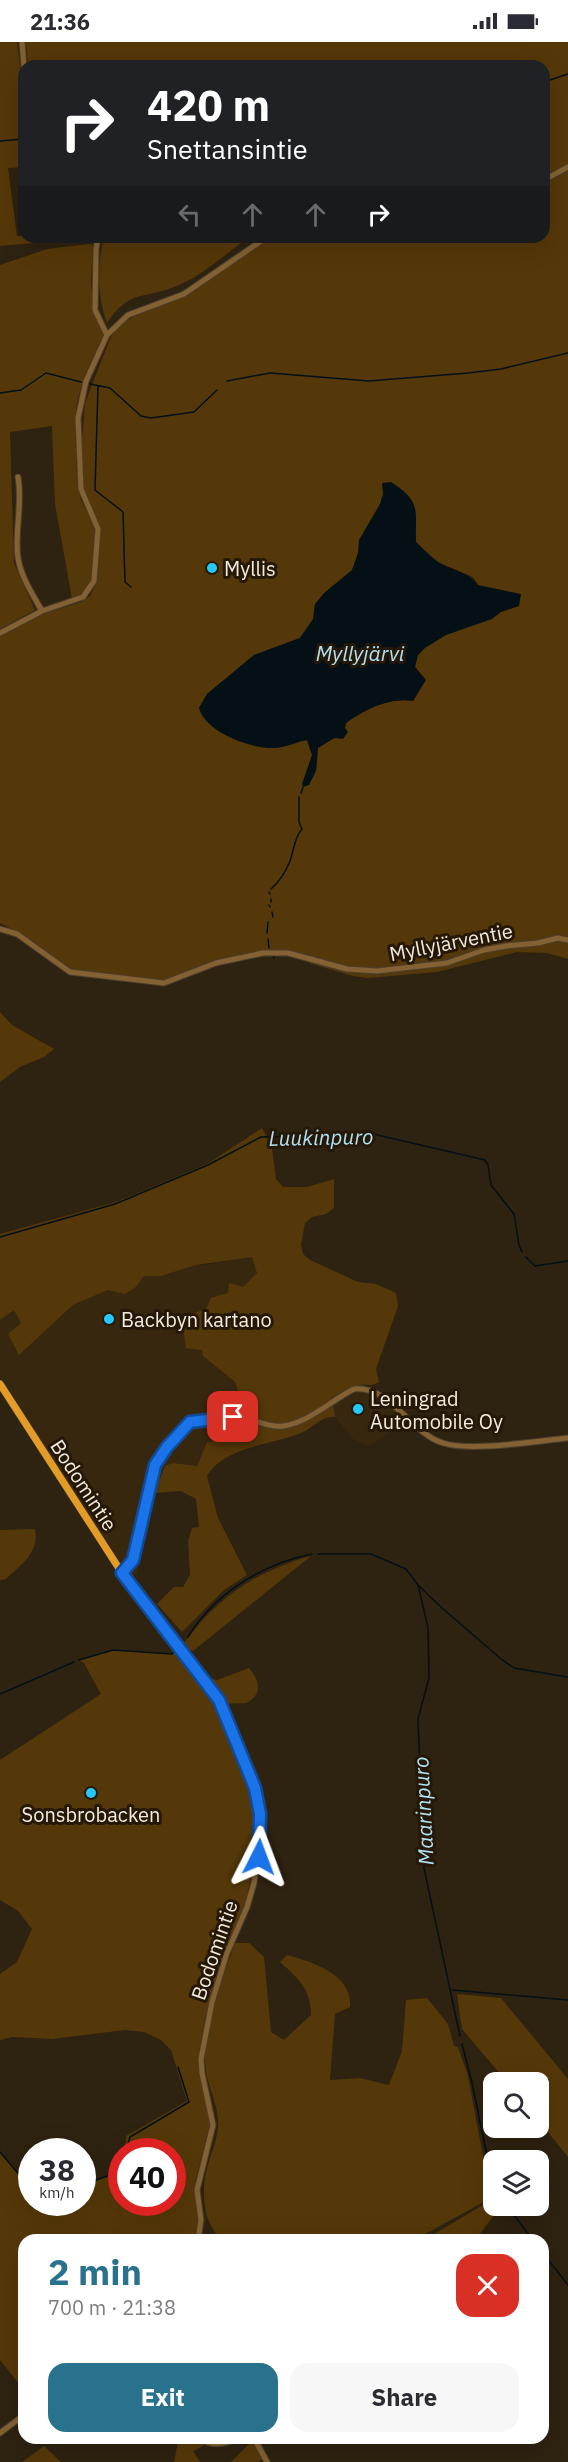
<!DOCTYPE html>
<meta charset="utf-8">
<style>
body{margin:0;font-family:"IBM Plex Sans",sans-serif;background:#f7f7f7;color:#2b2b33;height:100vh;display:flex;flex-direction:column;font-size:22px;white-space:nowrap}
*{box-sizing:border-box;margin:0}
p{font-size:20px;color:#7c7c81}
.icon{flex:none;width:33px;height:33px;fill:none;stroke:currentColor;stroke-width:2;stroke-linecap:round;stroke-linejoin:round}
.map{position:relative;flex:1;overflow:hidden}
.panel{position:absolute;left:18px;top:2192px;width:531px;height:210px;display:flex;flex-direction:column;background:#fff;border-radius:18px;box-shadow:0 6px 24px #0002}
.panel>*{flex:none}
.top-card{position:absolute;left:18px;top:18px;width:532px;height:183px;border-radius:18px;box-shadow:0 6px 24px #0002;background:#202124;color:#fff;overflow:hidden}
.controls{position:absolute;left:483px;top:2030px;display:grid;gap:12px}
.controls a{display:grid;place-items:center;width:66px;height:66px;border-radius:12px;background:#fff;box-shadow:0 6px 24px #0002;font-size:30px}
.speed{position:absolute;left:18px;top:2096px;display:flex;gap:12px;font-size:30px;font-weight:700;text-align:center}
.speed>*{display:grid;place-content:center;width:78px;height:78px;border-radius:50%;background:#fff;box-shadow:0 6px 24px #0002;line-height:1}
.speed small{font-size:15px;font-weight:400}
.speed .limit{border:9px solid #d22;background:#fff;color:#111}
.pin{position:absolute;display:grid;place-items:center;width:51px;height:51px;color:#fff;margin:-26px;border-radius:12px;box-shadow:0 3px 9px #0006}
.me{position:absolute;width:66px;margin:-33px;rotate:3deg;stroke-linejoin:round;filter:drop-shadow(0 0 4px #0008)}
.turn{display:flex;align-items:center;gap:21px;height:126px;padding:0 30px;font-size:27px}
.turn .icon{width:78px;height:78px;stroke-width:2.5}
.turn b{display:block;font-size:42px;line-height:51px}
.lanes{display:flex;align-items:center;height:57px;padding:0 30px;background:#0003;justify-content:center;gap:30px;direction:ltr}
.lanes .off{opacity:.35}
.round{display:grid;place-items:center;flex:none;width:63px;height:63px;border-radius:18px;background:#f7f7f7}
.overview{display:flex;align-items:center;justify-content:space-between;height:102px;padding:0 30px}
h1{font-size:36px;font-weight:700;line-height:45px;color:#28728e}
.primary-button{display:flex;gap:12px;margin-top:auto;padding:12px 30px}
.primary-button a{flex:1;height:69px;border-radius:18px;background:#28728e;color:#fff;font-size:24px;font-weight:700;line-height:69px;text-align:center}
.primary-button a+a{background:#f7f7f7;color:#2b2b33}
.status{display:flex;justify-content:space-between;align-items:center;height:42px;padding:0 30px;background:#fff;direction:ltr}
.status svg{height:16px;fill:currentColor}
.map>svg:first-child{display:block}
.built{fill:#38270f}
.green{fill:#553809;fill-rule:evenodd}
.water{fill:#041016}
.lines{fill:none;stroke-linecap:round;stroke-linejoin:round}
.stream{stroke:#041016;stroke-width:1.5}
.minor-casing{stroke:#4a3e2d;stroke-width:7}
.major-casing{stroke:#4a3e2d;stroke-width:8}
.minor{stroke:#836132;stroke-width:5}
.major{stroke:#e49c29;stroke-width:7}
.route-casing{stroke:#114b97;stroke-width:15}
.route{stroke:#1a73e8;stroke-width:10}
.poi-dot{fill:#25c9fe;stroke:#251807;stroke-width:2}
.labels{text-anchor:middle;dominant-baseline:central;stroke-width:6;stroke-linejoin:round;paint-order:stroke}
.poi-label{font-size:20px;fill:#f4ebe0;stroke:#251807;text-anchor:start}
.street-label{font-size:20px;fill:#f4ebe0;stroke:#251807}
.water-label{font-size:21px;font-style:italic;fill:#b1e1f6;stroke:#251807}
</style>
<div class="status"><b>21:36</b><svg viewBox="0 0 49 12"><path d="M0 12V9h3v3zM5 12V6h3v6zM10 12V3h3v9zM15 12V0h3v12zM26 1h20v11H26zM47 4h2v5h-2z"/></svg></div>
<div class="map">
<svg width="568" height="2420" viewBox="0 0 568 2420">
<rect width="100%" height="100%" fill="#2e2210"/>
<!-- built -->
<path class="built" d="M252,1214L257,1231L243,1245L228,1251L203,1308V1314L235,1340L240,1356L232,1371L226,1397L207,1400L197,1424L173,1421L161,1429L154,1451L137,1534L128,1533L0,1336V1278L14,1267L21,1281L19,1313L73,1263L108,1248L136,1245L144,1234H161L196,1223H206Z
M359,1348L372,1351L407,1379L369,1404L354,1398L335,1375L333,1363Z"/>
<!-- green -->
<path class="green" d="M0,0H17L24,54V125L8,126L17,194L90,196L0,204Z
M26,0H568V122L545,134L544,24H28Z
M568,128V917L547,911L517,910L437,930L368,936L353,934L309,921L312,917L295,911L243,914L165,941L73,928L25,894L0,881V594L43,572L81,560L90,554L97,540L101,487L84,446L82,401L85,361L112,292L120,283L142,269L185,254L272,195H544L545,141ZM416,500L439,521L473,535L478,543L418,612L415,625L425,638L413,659C388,655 365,666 346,681C344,696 328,698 318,706L316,729L309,723L312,713L307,698L302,699L199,666L207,652L254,613L300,596L313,577L315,562L352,528L359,511Z
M104,195H250C227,210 205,232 179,243C145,258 130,246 107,281C97,254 97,223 104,195Z
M89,202L93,203L91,240L93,260L104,291L83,337L77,361L75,375L77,441L81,458L93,481L95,495L91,538L84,550L72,557L55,462L52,384L10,390L14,521L35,568L0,587V223L47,207Z
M0,970L12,983L54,1007L44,1015L20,1025L0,1040Z
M262,1086L272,1106L276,1137L283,1145H307L334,1137V1166L326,1172L312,1175L305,1181L301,1203L303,1212L310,1218L358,1240L376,1242L396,1251L398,1264L376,1327L379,1340C371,1345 368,1342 360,1343C350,1344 340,1351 332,1356L335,1375C321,1374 313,1386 301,1391C272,1403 225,1404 207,1434L218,1476L247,1533L224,1548L182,1590L157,1562L174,1545H183L190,1533L188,1499L192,1486L199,1485L196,1457L181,1449L154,1451L165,1424L173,1421L197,1424L207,1400L226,1397L232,1371L240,1356L235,1340L203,1314L202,1308L186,1306L183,1285L194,1271L206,1267L211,1256L228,1251L229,1241L243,1245L257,1231L252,1215L196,1223L161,1234H144L136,1245L125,1252L108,1248L73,1263L19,1313L8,1292L21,1281L14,1268L0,1278V1192L116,1160L207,1122Z
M35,1487C40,1510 21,1523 6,1537L0,1538V1488Z
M311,1514L193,1609L190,1608L184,1601C219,1554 255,1530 311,1514Z
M177,1607L210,1652L249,1736L257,1774L256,1805L245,1865L228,1901L217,1936L205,1976L199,2010L210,2081L195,2140L198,2181L194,2197L24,2198V2348L0,2318V2110L31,2148L32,2160H82L83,2143L121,2129L122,2160H172V2109H125L126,2094L187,2059L171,2008L161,1998L144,1990L125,1988L52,1997L12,1995L0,1998V1932L17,1920L32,1887L18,1869L0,1858V1718L101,1652L84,1621L79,1618L113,1608L172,1612Z
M249,1626C258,1636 264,1651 248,1660C242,1663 235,1660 228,1662L212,1637L217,1638Z
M235,1901H249L264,1915L271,1990L284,1998L311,1973C311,1947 298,1936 280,1920L287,1913C313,1920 353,1933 350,1965L335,1972L330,2038L360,2036L389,2043L402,2009L406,1958L427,1956L448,1982L454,2004L458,2005L468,2034L491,2156L416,2197H216C217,2190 210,2184 208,2177C205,2169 204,2158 204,2150C203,2128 215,2108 218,2087C220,2066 209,2049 206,2029C200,1992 223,1936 235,1901Z
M457,1952L501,1956L568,2037V2115L539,2079L538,2040H507L462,1987Z
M493,2157L494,2163L501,2164L476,2197H426Z
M179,2396H194L205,2403L193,2409L200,2420H174Z
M248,2396H252L262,2418L257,2420H231L250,2401Z
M44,2404L61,2420H22Z"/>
<!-- water -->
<path class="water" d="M391,440C422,460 415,467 416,500C424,508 432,517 442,522C455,529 470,531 478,543L521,552L519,564L501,570L492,577L446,593L425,606L418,613L415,625L426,638L413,659C390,655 364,668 346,681L345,686L348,690L343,697L334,696L318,706L316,729L309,743L303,745L302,742L312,713L307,698C296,700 285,706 274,706C251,707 205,690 199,666L207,652L254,613L300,596L313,577L315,562L324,551L352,528L358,511L359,498L380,462L383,452L382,441Z"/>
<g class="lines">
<!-- stream -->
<path class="stream" d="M544,40L568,32
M0,99L24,97
M227,339L270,331L369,339L468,331L501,327L568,311
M90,342L110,346L141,374L151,376L194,370L217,348
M98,344L95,448L123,470L125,540L131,545
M0,351L21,348L46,331L81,340
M301,751L303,745
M271,847C279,840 286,829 290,819C294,808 294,796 302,787L299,780V755
M269,850L270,852
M271,857V860
M269,863L270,865
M272,870L273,875
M267,891L268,880
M268,897L269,906
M273,914L274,916
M0,1195L115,1162L208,1123L261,1095L322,1094L369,1091L485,1118L488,1123L491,1143L514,1172L519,1203L522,1210
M526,1215L535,1224L568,1219
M318,1512H371L406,1527L418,1543L442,1566L501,1617L514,1626L567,1635
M418,1543L428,1586L429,1636L418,1677L424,1826L460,1994
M188,1595C214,1552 262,1522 312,1512
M79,1618L113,1608L172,1612L177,1607
M0,1652L74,1620
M452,1948L568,1958
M462,2002L472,2041L494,2147
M126,2109L130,2095L189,2060L178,2025
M0,2110L32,2148
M82,2143L122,2129
M506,2163L533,2198
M543,2211L568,2243"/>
<defs>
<path id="minor" d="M22,0L24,24
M544,138L568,125
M98,195L96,207L95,268L107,293
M18,435C23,463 14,492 18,516C21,535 33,553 42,569
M0,591L42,569L83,555L94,539L98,487L81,447L78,376L86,339L107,293L128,273L184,252L267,195
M0,887L17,892L70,930L164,941L216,921L263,911H288L347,927L377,929L447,921L484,908L506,904L538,901L558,896L568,898
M198,2198L201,2178L197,2148L213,2083L202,2031L201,2017L212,1960L227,1911L247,1865L254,1841L261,1794L260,1772L255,1746L214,1649L122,1531L133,1518L155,1423L167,1405L190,1380C208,1375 229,1374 247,1377C259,1379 270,1386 283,1384C310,1380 330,1359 354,1347C390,1343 410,1391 443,1401C470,1410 537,1399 568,1396
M0,2391L24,2373
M199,2396C212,2405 225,2402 239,2396
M254,2396L267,2420"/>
<path id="major" d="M0,1342L122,1531"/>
</defs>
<!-- minor casing -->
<use href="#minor" class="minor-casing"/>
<!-- major casing -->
<use href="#major" class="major-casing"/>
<!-- minor -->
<use href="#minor" class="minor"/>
<!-- major -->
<use href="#major" class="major"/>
</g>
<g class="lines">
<defs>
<path id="route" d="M233,1375L190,1380L167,1405L155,1423L133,1518L122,1531L219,1658L255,1746L260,1772L259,1815"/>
</defs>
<!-- route casing -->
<use href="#route" class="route-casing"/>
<!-- route -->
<use href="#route" class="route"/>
</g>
<!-- markers -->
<g class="poi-dot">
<circle cx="212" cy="526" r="6"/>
<circle cx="109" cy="1277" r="6"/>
<circle cx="358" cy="1367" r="6"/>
<circle cx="91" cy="1751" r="6"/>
</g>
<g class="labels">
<!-- poi labels -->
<g class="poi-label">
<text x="224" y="526">Myllis</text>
<text x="121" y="1277">Backbyn kartano</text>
<text x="370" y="1356">Leningrad<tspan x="370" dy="23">Automobile Oy</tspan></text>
<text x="91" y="1772" text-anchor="middle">Sonsbrobacken</text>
</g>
<!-- street labels -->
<g class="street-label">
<text transform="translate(451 900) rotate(-11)">Myllyjärventie</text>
<text transform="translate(84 1443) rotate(57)">Bodomintie</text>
<text transform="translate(214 1908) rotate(-71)">Bodomintie</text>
</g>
<!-- water labels -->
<g class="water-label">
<text x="360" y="611">Myllyjärvi</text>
<text transform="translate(321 1095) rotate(-1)">Luukinpuro</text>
<text transform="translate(423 1769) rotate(-93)">Maarinpuro</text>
</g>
</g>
</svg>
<div class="controls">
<a><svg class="icon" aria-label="search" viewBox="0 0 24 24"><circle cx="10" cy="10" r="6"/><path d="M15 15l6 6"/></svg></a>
<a><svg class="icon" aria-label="layers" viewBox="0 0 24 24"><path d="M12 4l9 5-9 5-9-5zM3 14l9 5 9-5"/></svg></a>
</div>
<div class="speed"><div>38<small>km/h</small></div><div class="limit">40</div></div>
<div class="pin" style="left:233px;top:1375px;background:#d93025"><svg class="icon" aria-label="arrive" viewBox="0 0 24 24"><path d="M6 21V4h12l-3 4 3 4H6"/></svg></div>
<svg class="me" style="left:259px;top:1815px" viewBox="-20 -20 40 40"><path d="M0-17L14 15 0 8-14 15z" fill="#1a73e8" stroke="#fff" stroke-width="4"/></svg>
<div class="top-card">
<div class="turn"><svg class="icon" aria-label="right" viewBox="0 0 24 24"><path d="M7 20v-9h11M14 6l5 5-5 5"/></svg><div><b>420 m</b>Snettansintie</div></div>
<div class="lanes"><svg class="icon off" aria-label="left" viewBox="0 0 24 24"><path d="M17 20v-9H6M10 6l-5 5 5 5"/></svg><svg class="icon off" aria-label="ahead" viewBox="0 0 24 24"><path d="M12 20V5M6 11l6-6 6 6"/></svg><svg class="icon off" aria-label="ahead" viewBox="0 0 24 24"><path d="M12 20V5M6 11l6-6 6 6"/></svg><svg class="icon" aria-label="right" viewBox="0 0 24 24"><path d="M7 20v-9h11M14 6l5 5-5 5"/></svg></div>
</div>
<section class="panel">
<div class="overview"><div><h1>2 min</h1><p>700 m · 21:38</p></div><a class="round" style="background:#d93025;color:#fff"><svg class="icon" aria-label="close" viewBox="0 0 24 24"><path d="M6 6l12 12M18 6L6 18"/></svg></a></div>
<div class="primary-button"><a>Exit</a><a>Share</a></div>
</section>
</div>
